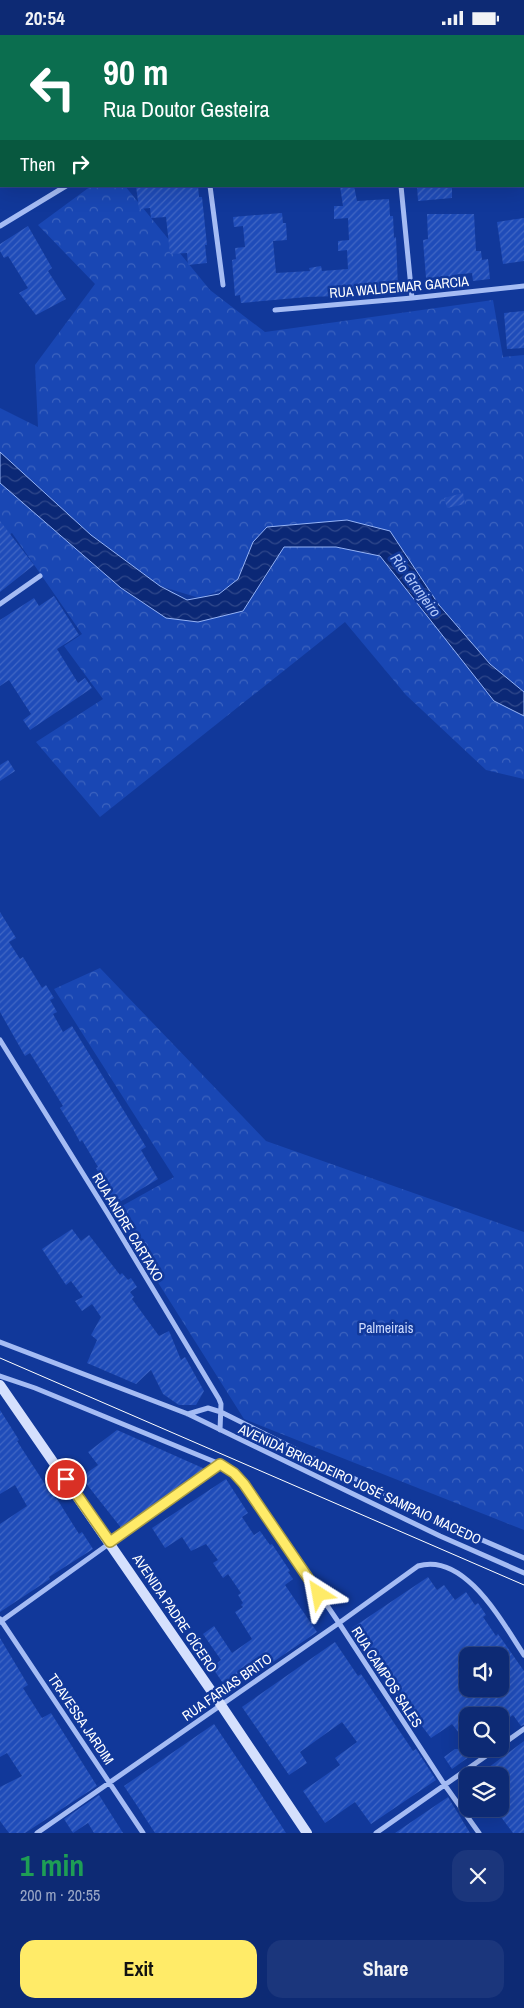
<!DOCTYPE html>
<meta charset="utf-8">
<style>
body{margin:0;font-family:"Archivo Narrow",sans-serif;background:#1b367c;color:#f1f3f6;height:100vh;display:flex;flex-direction:column;font-size:19px;white-space:nowrap}
*{box-sizing:border-box;margin:0}
p{font-size:16px;color:#9aa7c5}
.icon{flex:none;width:28px;height:28px;fill:none;stroke:currentColor;stroke-width:2;stroke-linecap:round;stroke-linejoin:round}
.map{position:relative;height:1798px;overflow:hidden}
.drawer{display:flex;flex-direction:column;background:#0d2a74;flex:1}
.drawer>*{flex:none}
.guide{position:absolute;left:0px;top:0px;width:525px;height:152px;box-shadow:0 5px 20px #0002,0 0 0 1px #2d4686;background:#0b6e4f;color:#fff;overflow:hidden}
.controls{position:absolute;left:459px;top:1612px;display:grid;gap:10px}
.controls a{display:grid;place-items:center;width:50px;height:50px;border-radius:10px;background:#0d2a74;box-shadow:0 5px 20px #0002,0 0 0 1px #2d4686;font-size:25px}
.pin{position:absolute;display:grid;place-items:center;width:42px;height:42px;color:#fff;margin:-21px;border:2px solid #fff;border-radius:50%;box-shadow:0 1px 5px #0007}
.me{position:absolute;width:55px;margin:-28px;rotate:326deg;stroke-linejoin:round;filter:drop-shadow(0 0 4px #0008)}
.turn{display:flex;align-items:center;gap:18px;height:105px;padding:0 20px;font-size:22px}
.turn .icon{width:65px;height:65px;stroke-width:2.5}
.turn b{display:block;font-size:35px;line-height:42px}
.then{display:flex;align-items:center;height:48px;padding:0 20px;background:#0003;gap:10px;font-size:19px}
.round{display:grid;place-items:center;flex:none;width:52px;height:52px;border-radius:15px;background:#1b367c}
.headline{display:flex;align-items:center;justify-content:space-between;height:85px;padding:0 20px}
h1{font-size:30px;font-weight:700;line-height:38px;color:#1e9e55}
.action{display:flex;gap:10px;margin-top:auto;padding:10px 20px}
.action a{flex:1;height:58px;border-radius:15px;background:#ffeb68;color:#111;font-size:20px;font-weight:700;line-height:58px;text-align:center}
.action a+a{background:#1b367c;color:#f1f3f6}
.status{display:flex;justify-content:space-between;align-items:center;height:35px;padding:0 25px;background:#0d2a74;direction:ltr}
.status svg{height:14px;fill:currentColor}
.map>svg:first-child{display:block}
.forest{fill:url(#forest-crowns)}
.water{fill:url(#water-waves);stroke:#96b4f7}
.building{fill:url(#building-hatch);fill-rule:evenodd}
.lines{fill:none;stroke-linecap:round;stroke-linejoin:round}
.street{stroke:#a5bcf4;stroke-width:5}
.secondary{stroke:#d5e0fd;stroke-width:10}
.tram{stroke:#fff;stroke-width:1}
.route-casing{stroke:#a69944;stroke-width:12}
.route{stroke:#ffeb68;stroke-width:9}
.labels{text-anchor:middle;dominant-baseline:central;stroke-width:5;stroke-linejoin:round;paint-order:stroke}
.street-label{font-size:14px;fill:#fff;stroke:#11389a}
.park-label{font-size:14px;fill:#cddbfe;stroke:#11389a}
.water-label{font-size:15px;font-style:italic;fill:#b1c7fa;stroke:#11389a}
</style>
<div class="status"><b>20:54</b><svg viewBox="0 0 49 12"><path d="M0 12V9h3v3zM5 12V6h3v6zM10 12V3h3v9zM15 12V0h3v12zM26 1h20v11H26zM47 4h2v5h-2z"/></svg></div>
<div class="map">
<svg width="524" height="1798" viewBox="0 0 524 1798">
<defs>
<pattern id="forest-crowns" width="20" height="18" patternUnits="userSpaceOnUse" patternTransform="scale(1.25)"><rect width="20" height="18" fill="#1947b4"/><path d="M2 6a3 3 0 1 1 6 0M12 15a3 3 0 1 1 6 0" fill="none" stroke="#3c63bf"/></pattern>
<pattern id="water-waves" width="16" height="10" patternUnits="userSpaceOnUse" patternTransform="scale(1.25)"><rect width="16" height="10" fill="#0b2876"/><path d="M0 5q4-4 8 0t8 0" fill="none" stroke="#30488b"/></pattern>
<pattern id="building-hatch" width="6" height="6" patternUnits="userSpaceOnUse" patternTransform="scale(1.25)"><rect width="6" height="6" fill="#1f4cb9"/><path d="M-1 1l2-2M0 6l6-6M5 7l2-2" fill="none" stroke="#4167c4"/></pattern>
</defs>
<rect width="100%" height="100%" fill="#11389a"/>
<!-- forest -->
<path class="forest" d="M91,151H125L210,255L265,297L493,265L503,322L524,320V657L490,629L439,570L390,496L253,507L238,544L225,554L199,563L160,551L91,500L0,419V373L38,392L35,330L95,249L38,190Z
M0,448L121,553L166,583L261,550L284,512H336L380,521L494,666L524,681V744L486,735L406,660L345,587L100,782L36,707L103,664L64,611L82,599L12,498L0,506Z
M100,933L266,1106L524,1197V1495L244,1384L113,1176L174,1142L54,954Z"/>
<!-- water -->
<path class="water" d="M0,417L91,500L160,551L187,565L219,559L238,544L253,507L267,492L347,485L390,496L439,570L490,629L524,657V681L494,666L380,521L336,512H284L243,576L198,587L166,583L121,553L0,448Z"/>
<!-- building -->
<path class="building" d="M136,151H198L199,162H202L207,210H205L207,228L188,230L187,218L170,219L166,182L151,183L150,173L139,174Z
M340,151H354L357,166L389,164L390,181H393L394,203L396,202L398,253L353,255V260L339,261L307,262L241,268L240,260L235,261L232,225L236,224L235,213L245,212L243,191L234,192L233,182L282,178L283,188H286L287,205L273,206L276,238L310,236L309,233L321,231L322,236L348,234L347,215L338,216V206L349,205L348,183L334,184V171H343Z
M417,151H452V163L418,166Z
M427,179H474L476,216H481L482,225L488,224L490,244L473,246L472,238L452,240V248H442V242L426,243L423,205L428,204Z
M524,183V226L503,229L497,187Z
M28,191L52,233L48,236L66,264L36,280L19,258L28,253L8,221L4,223L0,216V209Z
M524,276V313L507,314L504,278Z
M463,458L465,469L447,473L444,463Z
M0,486L34,530L0,557Z
M54,561L79,600L57,614L78,648L85,643L92,653L30,695L23,685L31,679L9,645L0,651V585L34,563L39,571Z
M8,725L15,736L0,746V730Z
M0,877L16,903L9,907L20,924L23,922L42,953L46,950L54,963L50,965L57,977L53,979L63,997L72,991L146,1112L141,1115L158,1144L113,1171L101,1151L105,1149L96,1133L98,1132L82,1105L80,1107L73,1094L60,1073L63,1071L30,1018L25,1021L0,977Z
M72,1194L81,1206L89,1200L120,1240L122,1238L128,1245L131,1243L137,1252L130,1257L134,1262L132,1264L159,1301L169,1296L181,1325L185,1322L204,1356L196,1370H179L163,1359L151,1335L136,1349L87,1328L97,1305L91,1300L101,1282L92,1269L82,1276L75,1266L83,1262L71,1246L66,1250L42,1214Z
M0,1375L19,1405L17,1406L50,1457L57,1464L79,1499L82,1497L93,1514L49,1542L50,1544L0,1577V1489L27,1471L15,1450L0,1459Z
M117,1395L205,1434L122,1494L81,1442L98,1430L88,1417Z
M226,1444L248,1478L242,1482L254,1500L260,1496L270,1510L272,1509L290,1536L288,1537L293,1544L285,1550L317,1597L229,1657L212,1632L221,1625L203,1599L214,1591L232,1618L252,1604L235,1577L243,1572L241,1570L243,1568L238,1560L241,1558L228,1539L223,1543L213,1528L218,1525L206,1509L191,1516L182,1502L165,1513L152,1493Z
M428,1542L437,1555L444,1550L455,1565L466,1557L475,1570L478,1568L486,1580L483,1582L496,1601L498,1599L524,1636V1690L521,1691L513,1680L500,1689V1681H468V1710L452,1689L431,1703L399,1661L364,1606L362,1607L352,1593ZM468,1621H500V1654H468Z
M0,1603L28,1650L23,1653L42,1683L51,1678L97,1751L25,1798H9L0,1786V1752L22,1741L7,1718L0,1722Z
M335,1607L358,1641L361,1639L413,1716L416,1714L436,1745L371,1789L355,1767L325,1788L303,1756L340,1730L335,1723L357,1707L342,1687L300,1717L307,1728L289,1740L242,1672Z
M214,1689L255,1750L286,1798H155L140,1775L124,1751Z
M524,1706V1798H513L495,1774H500V1741H477Z
M455,1714H480L452,1734L444,1722Z
M99,1760L123,1798H94L88,1788L73,1798L64,1784Z
M448,1762L470,1798H395L423,1779Z"/>
<g class="lines">
<!-- street -->
<path class="street" d="M58,0L59,1
M192,0L193,1
M387,0V1
M318,1L376,0
M210,151L223,250
M401,151L412,263
M0,191L66,151
M275,275L412,263L524,251
M0,569L40,541
M0,1005L108,1179L219,1364L221,1369L220,1395
M0,1307L188,1379L440,1501L524,1538
M0,1341L35,1353L220,1429L234,1438L249,1456L339,1588L444,1749L479,1798
M188,1379L208,1373L221,1377L445,1489L524,1523
M0,1584L143,1798
M0,1587L220,1429
M500,1711L524,1694
M37,1798L339,1588L418,1531C465,1517 502,1587 524,1620
M376,1798L496,1714"/>
<!-- secondary -->
<path class="secondary" d="M0,1350L221,1670L307,1798"/>
<!-- tram -->
<path class="tram" d="M0,1323L524,1550"/>
</g>
<g class="lines">
<defs>
<path id="route" d="M66,1444L110,1507L220,1429L234,1438L244,1449L319,1559"/>
</defs>
<!-- route casing -->
<use href="#route" class="route-casing"/>
<!-- route -->
<use href="#route" class="route"/>
</g>
<g class="labels">
<!-- street labels -->
<g class="street-label">
<text transform="translate(399 252) rotate(-5)">RUA WALDEMAR GARCIA</text>
<text transform="translate(128 1192) rotate(59)">RUA ANDRE CARTAXO</text>
<text transform="translate(360 1449) rotate(25)">AVENIDA BRIGADEIRO JOSÉ SAMPAIO MACEDO</text>
<text transform="translate(175 1578) rotate(56)">AVENIDA PADRE CÍCERO</text>
<text transform="translate(387 1642) rotate(57)">RUA CAMPOS SALES</text>
<text transform="translate(227 1652) rotate(-35)">RUA FARIAS BRITO</text>
<text transform="translate(81 1684) rotate(56)">TRAVESSA JARDIM</text>
</g>
<!-- park labels -->
<g class="park-label">
<text x="386" y="1293">Palmeirais</text>
</g>
<!-- water labels -->
<g class="water-label">
<text transform="translate(416 550) rotate(54)">Rio Granjeiro</text>
</g>
</g>
</svg>
<div class="controls">
<a><svg class="icon" aria-label="sound" viewBox="0 0 24 24"><path d="M4 9h4l5-4v14l-5-4H4zM17 9q2 3 0 6"/></svg></a>
<a><svg class="icon" aria-label="search" viewBox="0 0 24 24"><circle cx="10" cy="10" r="6"/><path d="M15 15l6 6"/></svg></a>
<a><svg class="icon" aria-label="layers" viewBox="0 0 24 24"><path d="M12 4l9 5-9 5-9-5zM3 14l9 5 9-5"/></svg></a>
</div>
<div class="pin" style="left:66px;top:1444px;background:#d93025"><svg class="icon" aria-label="arrive" viewBox="0 0 24 24"><path d="M6 21V4h12l-3 4 3 4H6"/></svg></div>
<svg class="me" style="left:319px;top:1559px" viewBox="-20 -20 40 40"><path d="M0-17L14 15 0 8-14 15z" fill="#ffeb68" stroke="#fff" stroke-width="4"/></svg>
<div class="guide">
<div class="turn"><svg class="icon" aria-label="left" viewBox="0 0 24 24"><path d="M17 20v-9H6M10 6l-5 5 5 5"/></svg><div><b>90 m</b>Rua Doutor Gesteira</div></div>
<div class="then">Then<svg class="icon" aria-label="right" viewBox="0 0 24 24"><path d="M7 20v-9h11M14 6l5 5-5 5"/></svg></div>
</div>
</div>
<section class="drawer">
<div class="headline"><div><h1>1 min</h1><p>200 m · 20:55</p></div><a class="round"><svg class="icon" aria-label="close" viewBox="0 0 24 24"><path d="M6 6l12 12M18 6L6 18"/></svg></a></div>
<div class="action"><a>Exit</a><a>Share</a></div>
</section>
